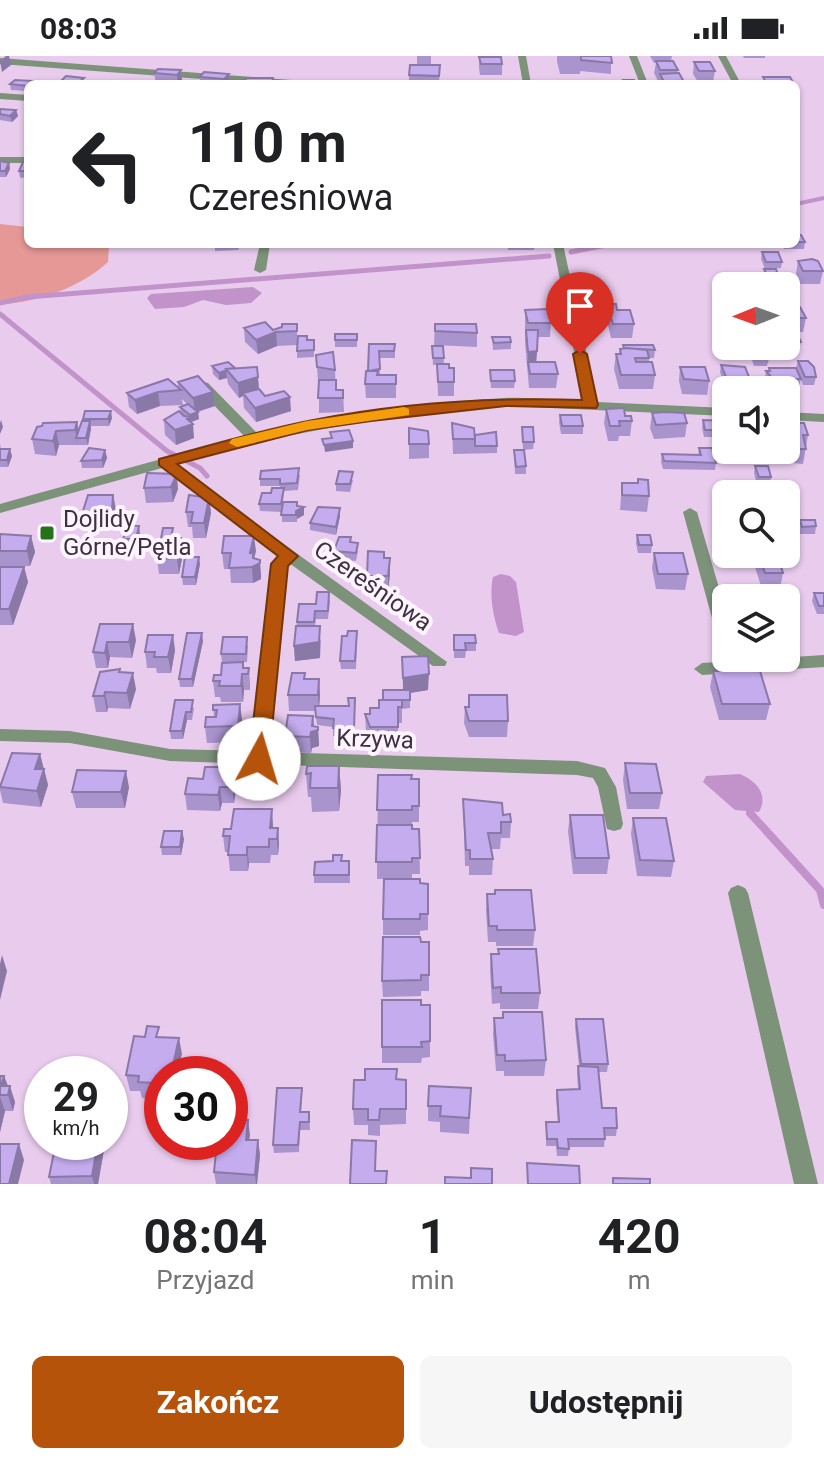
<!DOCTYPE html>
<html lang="pl">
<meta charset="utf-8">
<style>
body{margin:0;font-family:Roboto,sans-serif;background:#f6f6f6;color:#202124;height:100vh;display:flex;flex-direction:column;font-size:30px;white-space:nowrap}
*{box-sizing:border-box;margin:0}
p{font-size:26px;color:#757577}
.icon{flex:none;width:44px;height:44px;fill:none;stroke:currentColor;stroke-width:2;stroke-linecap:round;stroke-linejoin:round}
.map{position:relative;height:1128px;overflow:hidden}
.sheet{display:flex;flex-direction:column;background:#fff;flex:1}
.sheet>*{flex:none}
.hud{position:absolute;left:24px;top:24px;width:776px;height:168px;border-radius:12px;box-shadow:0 2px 6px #0004;background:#fff;color:#202124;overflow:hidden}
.needle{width:52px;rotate:269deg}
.controls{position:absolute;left:712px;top:216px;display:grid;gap:16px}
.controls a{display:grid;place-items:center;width:88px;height:88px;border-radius:12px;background:#fff;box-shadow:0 2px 6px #0004;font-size:40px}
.speed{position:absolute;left:24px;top:1000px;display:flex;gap:16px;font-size:40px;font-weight:700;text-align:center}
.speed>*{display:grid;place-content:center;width:104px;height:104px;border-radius:50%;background:#fff;box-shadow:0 2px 6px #0004;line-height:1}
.speed small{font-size:20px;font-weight:400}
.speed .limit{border:12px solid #d22;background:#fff;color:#111}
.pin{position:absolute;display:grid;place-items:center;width:68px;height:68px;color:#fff;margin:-82px -34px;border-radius:50% 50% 50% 0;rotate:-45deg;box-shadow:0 0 8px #0007}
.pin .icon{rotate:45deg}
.me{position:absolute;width:88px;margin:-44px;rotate:6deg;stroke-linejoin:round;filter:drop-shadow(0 0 6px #0008)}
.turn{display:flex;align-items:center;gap:28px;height:168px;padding:0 32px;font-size:36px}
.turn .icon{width:104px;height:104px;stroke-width:2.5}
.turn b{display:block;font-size:56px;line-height:68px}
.eta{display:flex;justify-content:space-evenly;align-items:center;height:136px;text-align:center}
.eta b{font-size:48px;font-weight:700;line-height:56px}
.button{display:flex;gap:16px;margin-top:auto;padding:16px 32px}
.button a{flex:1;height:92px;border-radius:12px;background:#b45309;color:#fff;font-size:32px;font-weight:700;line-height:92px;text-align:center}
.button a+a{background:#f6f6f6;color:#202124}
.status{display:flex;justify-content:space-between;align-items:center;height:56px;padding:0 40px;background:#fff;direction:ltr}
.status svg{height:22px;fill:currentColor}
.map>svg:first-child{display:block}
.green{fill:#e59895}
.water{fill:#c292cb}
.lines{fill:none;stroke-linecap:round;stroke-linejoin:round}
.stream-far2{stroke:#c292cb;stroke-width:4}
.stream-far1{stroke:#c292cb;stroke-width:5}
.stream{stroke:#c292cb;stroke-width:8}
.minor{fill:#7c9279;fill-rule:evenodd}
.tertiary{fill:#7c9279;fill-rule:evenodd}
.wall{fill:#a994ce}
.shaded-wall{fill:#8a78a7}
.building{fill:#c5acef;stroke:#8a78a7;stroke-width:2}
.route{fill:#b45309;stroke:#753606;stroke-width:2}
.slow{fill:#f59e0b}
.poi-dot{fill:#247219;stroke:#fdf4ff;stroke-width:3}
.labels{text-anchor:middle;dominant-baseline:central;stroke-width:8;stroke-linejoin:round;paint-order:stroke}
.poi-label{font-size:24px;fill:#3d313f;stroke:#fdf4ff;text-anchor:start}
.street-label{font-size:24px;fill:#3d313f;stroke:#fdf4ff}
</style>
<div class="status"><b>08:03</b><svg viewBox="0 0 49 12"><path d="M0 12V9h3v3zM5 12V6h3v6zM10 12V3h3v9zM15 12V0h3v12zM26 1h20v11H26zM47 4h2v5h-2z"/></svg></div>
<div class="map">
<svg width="824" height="1128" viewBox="0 0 824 1128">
<rect width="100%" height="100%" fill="#e9cbee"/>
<!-- green -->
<path class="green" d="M0,168L28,171V188H104L109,190L108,206C81,231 37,247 0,248Z"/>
<!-- water -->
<path class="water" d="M253,231L262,237L251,247L226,249L203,244L184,251L155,253L147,242L151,238Z
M501,518L510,520L516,526L524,576L516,580L499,577C493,560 489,538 493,521Z
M740,718C756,725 769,738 759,756L735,754L703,726L706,720Z"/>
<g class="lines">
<!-- stream-far2 -->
<path class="stream-far2" d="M796,148L824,142"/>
<!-- stream-far1 -->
<path class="stream-far1" d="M571,196L611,188
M0,247L28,241L549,200
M0,258L167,395L200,412L207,420"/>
<!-- stream -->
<path class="stream" d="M750,757L820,834L824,849"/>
<!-- minor -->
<path class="minor" d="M629,0H637L648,28H640Z
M718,0H726L741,28H733Z
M0,2L305,25L309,28H270L0,8Z
M0,37L28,39V45L0,43Z
M0,101H28V107H0Z
M260,188H270L266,214L260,217L254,214Z
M203,326L208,327L259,379V385H249L198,333L197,330Z
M165,402L447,606L445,610H433L289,507L286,510L269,696L577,705L605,712L616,731L623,768L621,773L614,775L607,773L598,731L593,722L577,719L170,705L70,687L0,685V673L70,675L170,693L251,695L271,508L279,500L160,409L158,406L160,403Z
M690,452L697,456L726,556V589L718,584L683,456Z
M824,599V611L702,619L694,613L702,607Z
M738,829L745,832L748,837L818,1128H794L728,837L731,832Z"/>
<!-- tertiary -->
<path class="tertiary" d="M518,0H526L531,28H523Z
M553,188H563L597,346L726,352V360L506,350L371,364L256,386L0,457V448C166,402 331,350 505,342C531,341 558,344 584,346Z
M786,356L824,358V366L786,364Z"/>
</g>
<!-- wall -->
<path class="wall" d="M417,0H431V9H440L439,28H409V19L417,9Z
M557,0H611V18L580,15V18H560L557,5Z
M650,0H672L671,5L678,14L677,17L684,26L683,28H659L660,25H658L654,17L656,7H654Z
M743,0H765V2H744Z
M479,1L502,8V19H480L479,12Z
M694,6L715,15L713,26H698L693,18Z
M181,14L182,25L180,28H156L154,17Z
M229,18V28H198H200V21Z
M34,25V28H28V35L11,34L10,28Z
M0,53L16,54L18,60L12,66L0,64Z
M0,105L9,107L10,113L6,121H0Z
M28,106V121L20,122L19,115Z
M796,179L805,186L804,193H784L782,188H796Z
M215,188H242L238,194L215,195Z
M507,188H535L534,194H508Z
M762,196L782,206L781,212L765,213L761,203Z
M798,205L823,215L820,228H800L796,218Z
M764,213L778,219L777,226H766L763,220Z
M786,236L797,248V251L806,262L803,276H797L801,286L799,293H787L786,290Z
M601,248L617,254L634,268L632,282H611L608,269H601L600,262Z
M525,254L551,267L550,281H538L536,306L558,318L556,332H529L525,287Z
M297,268V289L307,284H314V301L297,302V289L277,290L258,298L245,286L244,272L273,274Z
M435,268L477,277V291L434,289Z
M335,278H357V291H335Z
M492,281L511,286V293L493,294Z
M369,288H395V302H379L380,319H396V342H366L365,328L368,315Z
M623,289L655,294L654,302H649V306L655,319L653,333H619L614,313L616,298H619L620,293L623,292Z
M432,290H443L444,308L449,312L454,326V340H438L437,309H433Z
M750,290H765L771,295L767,310H754L749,295Z
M316,299L335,314L336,334H343L344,356L319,357V325H318Z
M798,305L816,321L814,329H803L797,313L801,323L798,338H786V334H768L764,329L766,315H768L769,312H796Z
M721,309L749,321L748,328H724L720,316Z
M212,310L235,313L257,311L259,333L265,340L291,355L256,366L244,352L243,340L239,342L228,328L227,322L219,324L213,318Z
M680,311L709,325L707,339L682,338L679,325Z
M490,314L515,325L514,332H491Z
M178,326L213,336L215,350L198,356L199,363L191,366L194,382L176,389L165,379L164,364L181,357L180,351L187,348L182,343L183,349L160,350L137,358L129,351L127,337L178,332Z
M606,353L625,360L632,365L630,380H619L618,385H608L604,367Z
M652,357L687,367L685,381L654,383L650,372Z
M560,359L583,370V378H561L559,366Z
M112,362L109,370H91L88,389H59L56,400L35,398L32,383L77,366L79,374L83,365V363Z
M703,364L726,365V381H704L702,372Z
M452,367L497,390V397L453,398Z
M787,367L808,379L803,408L793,407L786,387Z
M522,371L534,386L533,393L523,394Z
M409,372L429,388V402L409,403Z
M0,388L1,393L12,400L8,411H0Z
M699,392L716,407L715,414L663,413L661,406L662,398L698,399Z
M105,394L107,402L103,412H82L81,405Z
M514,394L526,410V418H515Z
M747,394H765L764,401H750Z
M755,410L771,421L770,429H757L754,417Z
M147,417L178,433L173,446L146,447L144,432Z
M300,419L298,434L284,435L283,446L297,450L304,459L297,463V466H282V456L260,455L259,448L280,432V430H260V423Z
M638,423L649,440L647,456L620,454L622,427H637Z
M353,424L350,436L336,435V428Z
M113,439L116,454L114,470H86L83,455Z
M715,441H726V480H719L712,456Z
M209,442L211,457L206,482H193L192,471H188L186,456Z
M340,460L336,479L310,474V467Z
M800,464L816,470L815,478H800L798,471Z
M0,478L31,480L35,496L30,510H0Z
M140,478L138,491H125L123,483Z
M637,479L652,489L651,497H638L636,487Z
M351,481V486L358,495L356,505L334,503V495Z
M175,482L183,498L179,518H159L157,503Z
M256,495L254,503L261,519V523L253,527H231L230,513H224L222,497Z
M654,497L688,518L685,534L656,533L652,512Z
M756,498H777L783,517L780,533H762L754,508Z
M384,502H390V518L388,535H367V520Z
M200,508L196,529H183L182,521Z
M0,511H24L28,526L13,569H0Z
M814,537H824V558H817L812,545Z
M330,544L328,563H316L315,570L321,585L320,602L295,605L294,590L297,566L316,548Z
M786,552L794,568L790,583H786Z
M100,568L136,584L132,602L110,601L108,612H96L93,596Z
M454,579L476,587V595H466L465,602H454Z
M357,583L356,613H341L340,605Z
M203,585L193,631H180L179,623Z
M248,589L247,606H222L221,598Z
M175,594L171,617H157L156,612H147L145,596Z
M402,601L428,634L410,637V652L402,653V667H398V687H370L366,674L365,658H370L379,652L383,644L403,634Z
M244,612H249L250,628V634H244L243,646H221L220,641H215L213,625L221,619Z
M713,615L770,648L766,664H719L710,631Z
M120,616L136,633L130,653L108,652L107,656H96L93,640Z
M288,639H320L319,650H349L355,642L354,681L333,680V671L317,669L315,655H289Z
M469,639L508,665L507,681H469L464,667L465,651H468Z
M175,644L194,652L192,664H187L183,683H171L170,675Z
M213,649L242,663L240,686L207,687L205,671L214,661Z
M313,660L314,670L319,690L312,692L311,697L286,696L285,680Z
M40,698L48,729L41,751L3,747L0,734V728Z
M625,707L662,737L659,753H627L623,724Z
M339,710L341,734L339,755L312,756L311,741H308L306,718Z
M378,719L419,723V766H412V773H419L420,818H412V822L377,823Z
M237,727L234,747H222L220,755L187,754L185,738Z
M129,731L125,752H76L72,736Z
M463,743L503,759L511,766L510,782H501L500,793H491L493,803L492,819H469V810H465Z
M570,759L609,802L607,818H573L568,775Z
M633,762L674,805L671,821L637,820L631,778Z
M273,769V772H278L279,788L278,799H271L270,807H249L248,815H230L228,796H225L223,780Z
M184,783L181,799H162L161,791Z
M333,805H349L350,827H314V819Z
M420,827L428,828V874L420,875V879H383V863Z
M487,838L535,874L533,890H496V886H488L486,854Z
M421,886H429V935H421V940L383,941L382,925Z
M491,898H498L540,937L538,953H500V947L492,948L490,914Z
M382,944L430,949V1001L422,1002L421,1007H382Z
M503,956L546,1004L544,1020H504V1015H496L493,978L494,962H502Z
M576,963L608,1008L607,1016H598L602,1052L617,1072L616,1080H605L604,1091H569L568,1100H557L556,1090H546V1066H558L556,1042L557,1034L578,1033L577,1018L578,1010H579L575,971Z
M161,981L182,998L162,1018V1036H159L158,1043L142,1042L140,1035H130L126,1019Z
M0,1020H4L15,1046L13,1055H5L0,1076Z
M397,1023L406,1024V1068L380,1069V1080L368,1079V1069H354L353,1053Z
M471,1032L469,1078L440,1076V1066L428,1065V1050Z
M302,1040L301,1056H309L310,1074H300L299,1096L274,1097L273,1089Z
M248,1064L249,1084H258L260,1099L257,1128H216L214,1116L231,1083Z
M105,1088L98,1128H51L49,1121Z"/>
<!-- shaded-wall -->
<path class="shaded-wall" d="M6,0H9L11,9L2,16L0,5Z
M181,14L182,25L180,28H178L177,19Z
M229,18V28H225L224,23Z
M16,54L18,60L12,66L10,60Z
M9,107L10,113L6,121L5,115Z
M276,276L277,290L258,298L256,284Z
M537,295L536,309L528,306L527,311L528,296Z
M226,315L227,322L219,324V317Z
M258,321L259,336L243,337V340L239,342L238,327Z
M158,336L160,350L137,358L135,344Z
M213,336L215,350L195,356L193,342Z
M290,341L291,355L256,366L255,352Z
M111,355L112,362L109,370L108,363Z
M198,356L199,363L191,366L192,368H193L194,382L176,389L175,374L187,363L190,362V359Z
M1,364L3,371L0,378V367Z
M90,365L91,373L88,389L86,382Z
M77,366L80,382H76L78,389L75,374Z
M56,375L59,389L56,400L53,385Z
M353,385V392L325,396L324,389Z
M10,393L12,400L8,411L7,404Z
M105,394L107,402L103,412L102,404Z
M177,418L178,433L173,446L171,431Z
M113,439L116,454L114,470L112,455Z
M209,442L211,457L206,482L204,467Z
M304,451V459L297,463L296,455Z
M340,452V460L336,479V471Z
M139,470L140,478L138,491L136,483Z
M31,480L35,496L30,510L27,495Z
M254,480L256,495L254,502L260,504L261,519V523L253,527L252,511L253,505L251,512L250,497Z
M181,482L183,498L179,518L177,502Z
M199,501L200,508L196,529L195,521Z
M390,502V518L388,535V520Z
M24,511L28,526L13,569L9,553Z
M133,568L136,584L132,602L129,586Z
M320,570V602L295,605L294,590Z
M202,577L203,585L193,631L192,623Z
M173,579L175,594L171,617L168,601Z
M107,586L110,601L108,612L105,597Z
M133,617L136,633L130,653L127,637Z
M242,618L244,634L243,646L241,630Z
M429,618L428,634L403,638V622Z
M319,623L320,639L319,655L318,639Z
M105,636L108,652L107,656L104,640Z
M240,648L242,663L240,686L238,670Z
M186,656L187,664L183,683L182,675Z
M313,660L314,675L318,671L319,687V690L312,692L311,697L310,681Z
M40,698L44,714L35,713Z
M339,710L341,734L339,755L338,732Z
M235,711L237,727L234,747L232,731Z
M44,713L48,729L41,751L37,735Z
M126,715L129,731L125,752L121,736Z
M220,731L222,747L220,755L218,739Z
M272,753L273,769L272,783L270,772Z
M278,772L279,788L278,799L277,783Z
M182,775L184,783L181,799L180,791Z
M247,791L249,807L248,815L247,799Z
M2,899L7,915L0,944V908Z
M179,982L182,998L177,1018H171Z
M4,1020L9,1034L10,1030L15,1046L13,1055L8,1039L1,1030Z
M156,1020L159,1036L158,1043L154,1027Z
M0,1041L5,1055L0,1076Z
M248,1064L250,1079L248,1099L246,1084Z
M258,1084L260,1099L257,1128H256L255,1119Z
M98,1086H104L105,1088L98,1128H94L92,1120Z
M19,1088L24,1104L18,1128H9Z"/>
<!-- building -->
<path class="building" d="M581,0H611L612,7L581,4Z
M479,1H501L502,8H481Z
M656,5H673L678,14H660Z
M694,6H710L715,15H699Z
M410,9H440L439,20L409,19Z
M158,13L181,14L177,19L154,17Z
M204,16L229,18L224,23L200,21Z
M679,17L684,26H664L660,18Z
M66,20L84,22L77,28L59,27Z
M763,21H790L794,28H767Z
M246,22H273L272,27H245Z
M15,24L34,25L30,28H28V30L10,28Z
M623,24H634L636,28H624Z
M322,26H343V28H322Z
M0,53L16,54L10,60L0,58Z
M0,105L9,107L5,115H0Z
M23,106H28V115H19Z
M796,179H801L805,186H796Z
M762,196H778L782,206H766Z
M812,203L818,205L823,215H803L798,205Z
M764,213H776L778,219H767Z
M786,236H792L797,248H786Z
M601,248H616L617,254H630L634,268H613L609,255H603Z
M786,251H800L806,262H786Z
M548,253L551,267H528L525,254Z
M265,266L273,274L282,271V268H297V275L276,276L256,284L244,272Z
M435,268H476L477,277L435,275Z
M526,274H538L537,295L528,296Z
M796,275L801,286H789L786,277Z
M335,278H357V284H335Z
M298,280H307V284H314V294L297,295Z
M492,281H510L511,286L494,287Z
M369,288H395L394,295H379L380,313L368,315Z
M623,289H653L655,294L624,292Z
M432,290H443L444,302H433Z
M751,290H765L771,295H766L768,303H756Z
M627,292L647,294L649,302H635L636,306H652L655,319H621L616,298H621L620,293Z
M333,296L335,314L317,311L316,299Z
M798,305H808L814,311L816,321H805Z
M228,306L235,312L226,313L227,314L219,317L212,310Z
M528,306H555L558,318H530Z
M437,308H449V312H454V326H438Z
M721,309L745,311L749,321H726Z
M257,311L258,321L238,327L226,313Z
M680,311H705L709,325L684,323Z
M769,312H796L801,323H773L766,315H770Z
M490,314H514L515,325H491Z
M366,315H378L377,319H396V328H365Z
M198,320L213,336L193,342L178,326Z
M168,323L181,334L158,336L135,344L127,337Z
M319,324H336V334H343V342H318Z
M259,333L265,340L284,335L290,341L255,352L243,337Z
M188,348L198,356L190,359L180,351Z
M624,352L625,360H631L632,365H619L620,370H610L606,353Z
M85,355H111L108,363H83Z
M179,355L184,360L191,361L187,363L193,368L175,374L164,364Z
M666,356L684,357L687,367L656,369L652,357Z
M560,359H581L583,370H562Z
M703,364L726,365V374H705Z
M82,365H90L86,382H76Z
M77,366L75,374L56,375L53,385L32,383L37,371L42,370L43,367Z
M452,367L474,372L475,383H453Z
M787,367H804L808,379H803L806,393H796Z
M522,371H533L534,386H523Z
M409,372L428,375L429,388H409Z
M349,374L353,385L324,389L322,383L332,382L330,376Z
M496,376L497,390H475V379Z
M89,392L105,394L102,404L81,405Z
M699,392H712L716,407L664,405L662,398L701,399Z
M0,393H10L7,404H0Z
M514,394H524L526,410L516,411Z
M755,410H768L771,421H759Z
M299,412L297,427L280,428V423H260L261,415Z
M339,415L353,416L350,428H336Z
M147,417L177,418L171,431L144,432Z
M638,423L648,424L649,440L622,439V427H638Z
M272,432H284L281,448H259L262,437H271Z
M88,439H113L112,455H83Z
M189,439L209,442L204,467H191L193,456H186Z
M715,441H726V465H722Z
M283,446H297V450L304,451L296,455V459H281Z
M318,451L340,452L336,471L310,467Z
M800,464H815L816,470L802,471Z
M127,470H139L136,483H123Z
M163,472H173L171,482H181L177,502L157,503Z
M0,478L31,480L27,495H0Z
M637,479H650L652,489H639Z
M224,480H254L250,497H253V502L260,504V507L252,511L229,512L231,497H222Z
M339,481H351L350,486L358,487L356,497L334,495Z
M368,495L384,496V502H390L388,520H367Z
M654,497H683L688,518H658Z
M759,498H777L783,517H765Z
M185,501H199L195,521H182Z
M0,511H24L9,553H0Z
M317,536H329L328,555H315L314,566H297L299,548H316Z
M814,537H824V550H819Z
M786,552H788L794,556V568L786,567Z
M100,568H133L129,586H107L105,597L93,596Z
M296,570H320L319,586L294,590Z
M348,575H357L355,605H340L342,580H347Z
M187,577H202L192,623H179Z
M148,579H173L168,601H154L155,596H145Z
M454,579H475L476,587H465L466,594H454Z
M223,581H247L246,598H221Z
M428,600L429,618L403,622L402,601Z
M243,606V612H249L248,618H242L241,630H219L220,625H213L214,619H221L222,607Z
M120,613L119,616L133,617L127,637L105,636L104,640H93L100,616Z
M713,615H760L770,648H722Z
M292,617H305L304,623H319L318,639H288Z
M383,634H410V644H383Z
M469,639H507L508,665H469L465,651H469Z
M348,642H355L354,673L333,672L334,663L316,661L315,650H349Z
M175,644H193L191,656H186L182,675H170Z
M379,644H402V651H398V671H370L365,658H370V652H379Z
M240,648L238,670L205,671L206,661H216L217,654H213V649Z
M288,659L313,660L312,670L318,671V674L311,676L310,681L285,680Z
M12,697L40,698L35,713H44L37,735L0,731Z
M625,707L656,708L662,737H630Z
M307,710H339L338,732H310L311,717L306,718Z
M205,711H235L232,731H220L218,739L185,738L188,722L203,723Z
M77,714L126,715L121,736H72Z
M378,719H412L411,723H419V750H412V754H377Z
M463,743L502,747L503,759L510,758L511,766H501V777H488L493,803H470V794H466Z
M234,753H272L270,772H278L277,783H269V791H247V799H228L230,780H223L224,773H231Z
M570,759H603L609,802H575Z
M633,762H666L674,805L640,804Z
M377,769H412V773H419L420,802H412V806H376Z
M164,775H182L180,791H161Z
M333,799H342L341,805H349V819H314L315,806L333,805Z
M384,823H420V827L428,828V858H420V863H383Z
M495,834H531L535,874H497V870H489L487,838H495Z
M383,881H420L421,886H429V919H421V924L382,925Z
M498,893H536L540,937H501V931L493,932L491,898H499Z
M382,944H421V949H430V985L421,986L422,991H382Z
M503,956H542L546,1004L505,1005V999H497L494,962H503Z
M576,963H603L608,1008H581Z
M147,970L159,971L156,981L179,982L171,1018H162V1021L156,1020L154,1027L138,1026L139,1020L126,1019L134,980L145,981Z
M578,1010L598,1011L602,1052H616L617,1072H604L605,1083H568L569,1093L558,1092L557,1083H547L546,1066H559L557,1034L580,1033Z
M365,1013H397L396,1023L406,1024V1053H380L379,1064H368V1053H353L354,1024H365Z
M0,1020H4L1,1030H10L8,1039H0Z
M429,1030L471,1032L469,1062L440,1060L441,1050H428Z
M277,1032H302L300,1056H309V1066H300L298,1089H273Z
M234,1063L248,1064L246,1084H258L255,1119L214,1116L217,1086H230Z
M352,1084L376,1085L375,1115H387L386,1128H350Z
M56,1086H98L92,1120L49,1121Z
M0,1088H19L9,1128H0Z
M527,1107L579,1110L580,1128H528Z
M471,1112L492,1113V1128H445V1121L471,1122Z
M613,1122L650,1123V1128H613Z"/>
<!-- route -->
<path class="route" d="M580,294L587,298L598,349L596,352L506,350L371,365L308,374L177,408L298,500L288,510L269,703L266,708H252L249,703L271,508L278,500L159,409V403C208,390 258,375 308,365C398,347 491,341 582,344L573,298Z"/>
<!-- slow -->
<path class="slow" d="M404,351L409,353V359L307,374L237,391L229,387L232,383L307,365Z"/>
<!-- markers -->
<rect class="poi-dot" x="39" y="469" width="16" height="16" rx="4"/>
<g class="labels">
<!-- poi labels -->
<g class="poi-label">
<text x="63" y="463">Dojlidy<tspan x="63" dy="28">Górne/Pętla</tspan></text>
</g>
<!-- street labels -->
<g class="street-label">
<text transform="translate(373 530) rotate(35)">Czereśniowa</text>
<text transform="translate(375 683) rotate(2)">Krzywa</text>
</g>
</g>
</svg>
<div class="controls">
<a><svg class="needle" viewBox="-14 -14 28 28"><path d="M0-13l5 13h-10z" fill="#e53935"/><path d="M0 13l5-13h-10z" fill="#757577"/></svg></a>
<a><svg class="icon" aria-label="sound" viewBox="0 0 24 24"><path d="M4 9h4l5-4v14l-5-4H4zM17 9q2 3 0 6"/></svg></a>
<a><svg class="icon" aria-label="search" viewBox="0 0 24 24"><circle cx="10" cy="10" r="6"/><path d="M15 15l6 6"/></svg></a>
<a><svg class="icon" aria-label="layers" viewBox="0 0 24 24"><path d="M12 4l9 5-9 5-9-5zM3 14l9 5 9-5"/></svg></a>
</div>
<div class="speed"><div>29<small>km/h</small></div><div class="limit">30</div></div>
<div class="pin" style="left:580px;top:298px;background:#d93025"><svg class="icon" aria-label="arrive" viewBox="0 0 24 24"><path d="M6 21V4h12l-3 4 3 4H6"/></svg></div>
<svg class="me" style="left:259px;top:703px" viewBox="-20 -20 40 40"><circle r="19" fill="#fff"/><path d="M0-13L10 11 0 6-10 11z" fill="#b45309"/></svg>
<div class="hud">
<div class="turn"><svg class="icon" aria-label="left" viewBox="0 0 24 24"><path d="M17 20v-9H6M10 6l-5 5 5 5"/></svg><div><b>110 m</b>Czereśniowa</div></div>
</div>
</div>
<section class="sheet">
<div class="eta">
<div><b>08:04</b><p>Przyjazd</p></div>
<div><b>1</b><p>min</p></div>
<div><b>420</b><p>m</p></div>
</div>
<div class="button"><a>Zakończ</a><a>Udostępnij</a></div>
</section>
